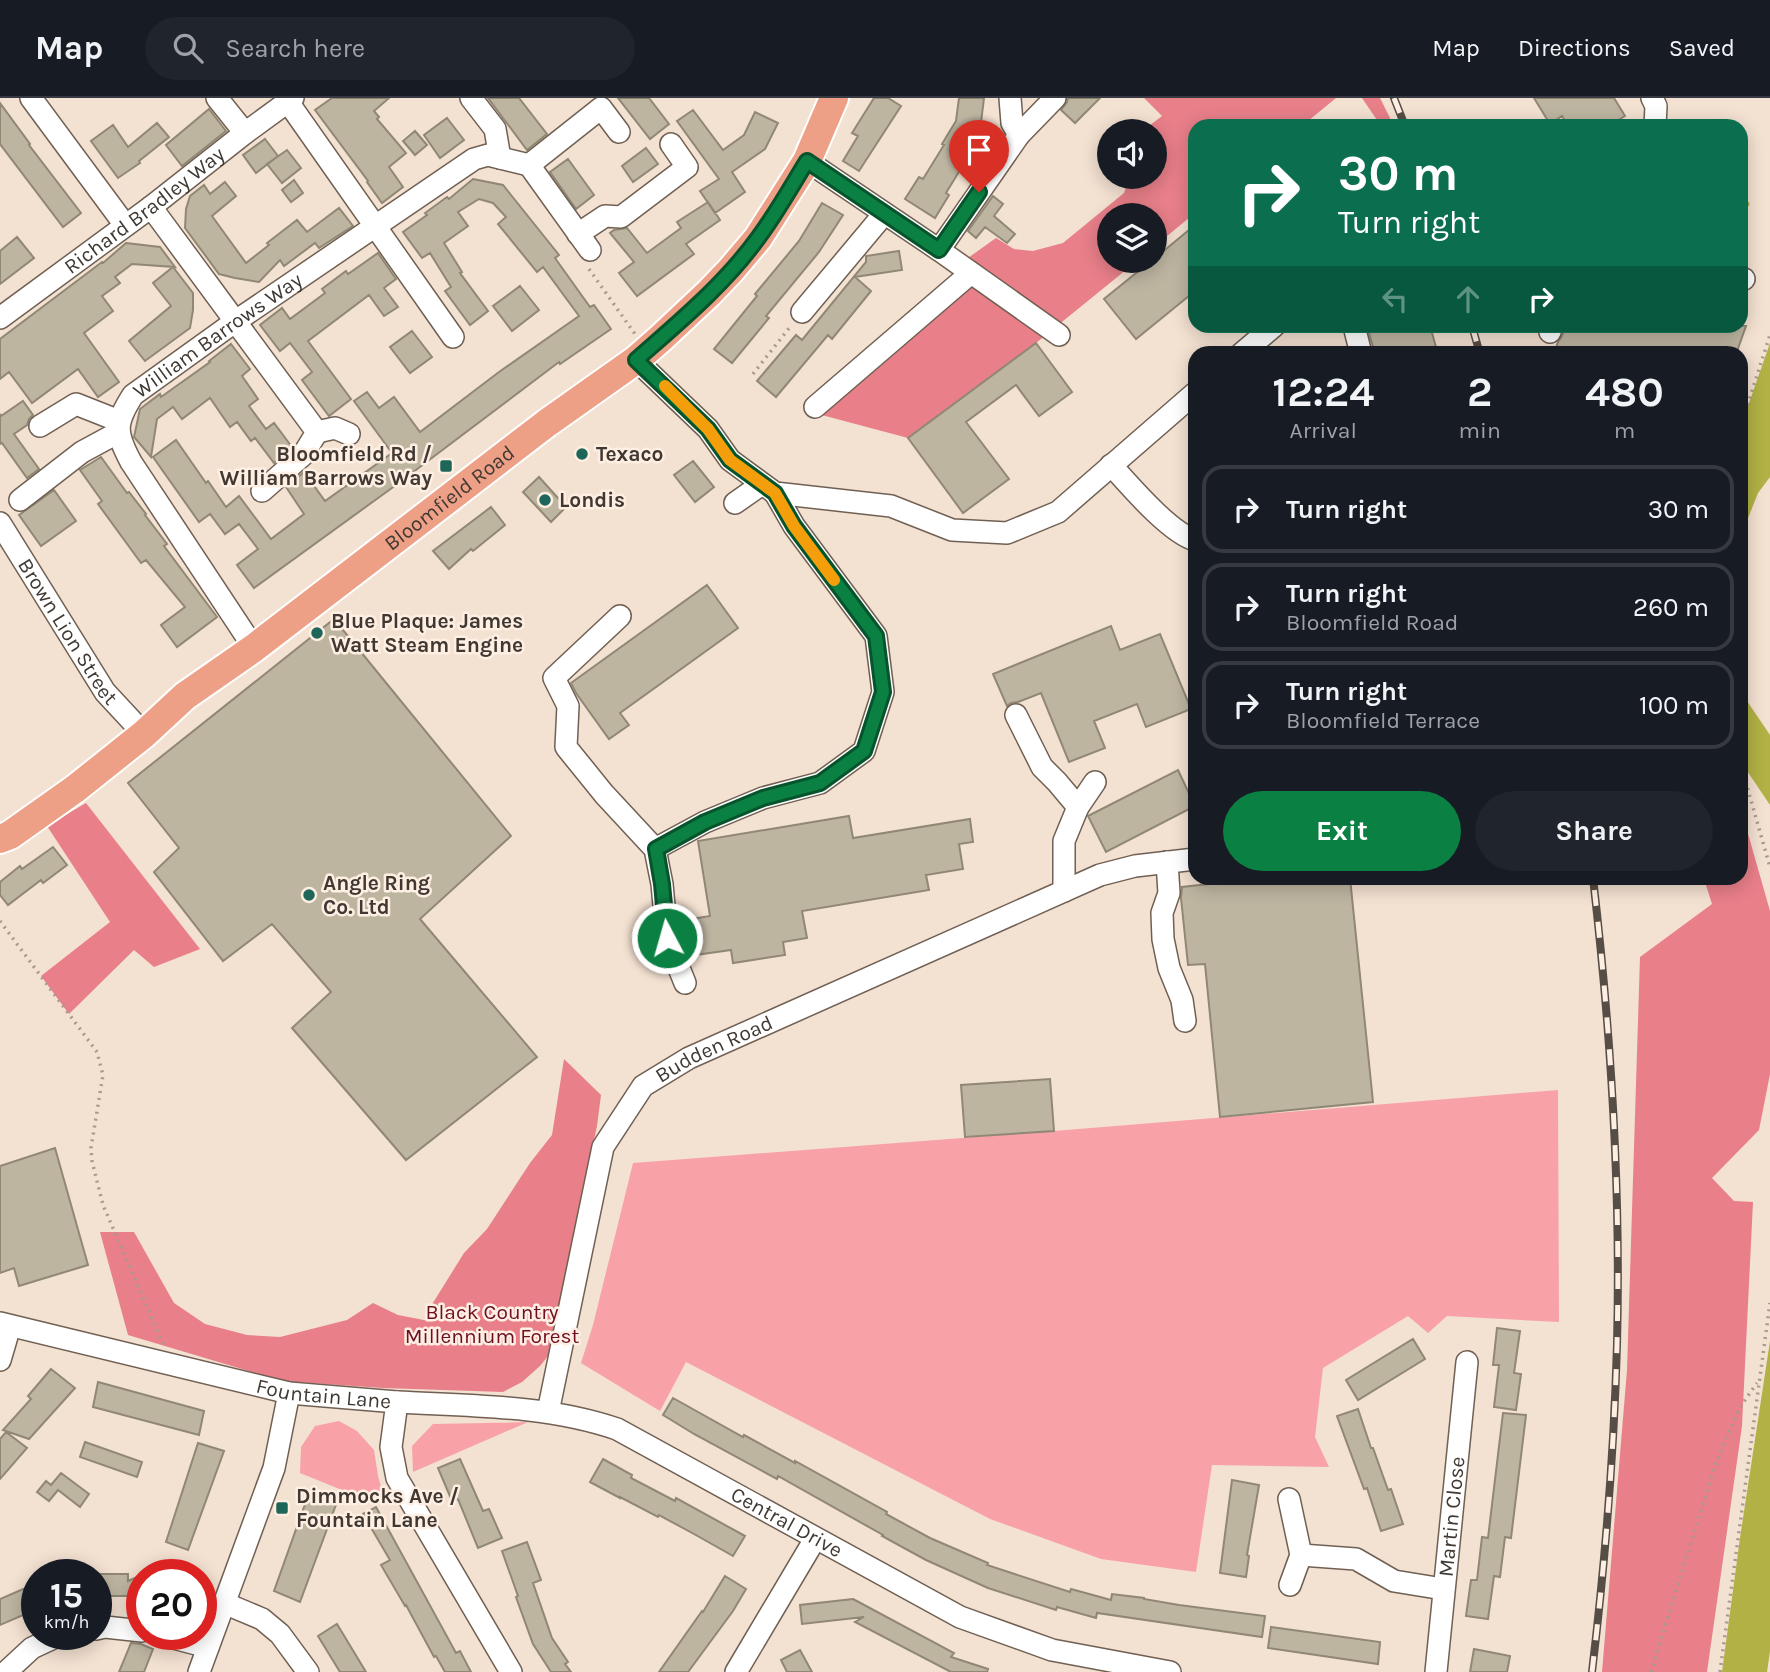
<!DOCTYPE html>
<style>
body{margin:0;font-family:Karla,sans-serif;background:#20242c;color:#f1f3f6;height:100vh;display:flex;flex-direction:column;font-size:26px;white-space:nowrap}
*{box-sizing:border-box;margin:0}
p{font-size:23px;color:#9ea1a6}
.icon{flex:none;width:38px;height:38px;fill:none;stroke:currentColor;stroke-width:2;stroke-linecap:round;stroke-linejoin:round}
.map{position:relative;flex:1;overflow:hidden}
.panel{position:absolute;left:1188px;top:248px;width:560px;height:539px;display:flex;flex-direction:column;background:#171b24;border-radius:21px;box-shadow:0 4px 18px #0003}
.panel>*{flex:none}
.hud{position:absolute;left:1188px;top:21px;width:560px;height:214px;border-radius:21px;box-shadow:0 4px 18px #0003;background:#0b6e4f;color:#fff;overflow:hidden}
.buttons{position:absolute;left:1097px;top:21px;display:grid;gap:14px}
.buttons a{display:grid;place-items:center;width:70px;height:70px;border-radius:50%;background:#171b24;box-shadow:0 4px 18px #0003;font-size:35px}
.speed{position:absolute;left:21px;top:1461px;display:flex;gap:14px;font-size:35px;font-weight:700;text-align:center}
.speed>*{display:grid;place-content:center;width:91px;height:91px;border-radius:50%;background:#171b24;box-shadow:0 4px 18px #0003;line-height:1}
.speed small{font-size:18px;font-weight:400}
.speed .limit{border:10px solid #d22;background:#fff;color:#111}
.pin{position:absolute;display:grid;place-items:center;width:60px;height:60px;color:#fff;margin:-72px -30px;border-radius:50% 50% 50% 0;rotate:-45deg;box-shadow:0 0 7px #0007}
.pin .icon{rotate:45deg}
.me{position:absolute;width:77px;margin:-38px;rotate:354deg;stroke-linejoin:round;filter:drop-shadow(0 0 5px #0008)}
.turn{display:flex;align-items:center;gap:24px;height:147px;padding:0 35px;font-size:32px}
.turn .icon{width:91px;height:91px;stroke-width:2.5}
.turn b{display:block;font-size:49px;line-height:60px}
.lanes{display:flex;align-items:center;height:66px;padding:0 35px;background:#0003;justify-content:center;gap:35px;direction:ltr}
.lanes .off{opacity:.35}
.eta{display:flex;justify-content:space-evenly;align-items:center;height:119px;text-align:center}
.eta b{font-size:42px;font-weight:700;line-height:49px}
.cta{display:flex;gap:14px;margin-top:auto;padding:14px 35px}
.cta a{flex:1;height:80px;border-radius:42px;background:#0b8043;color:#fff;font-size:28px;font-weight:700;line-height:80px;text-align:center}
.cta a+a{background:#20242c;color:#f1f3f6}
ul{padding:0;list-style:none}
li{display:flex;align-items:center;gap:21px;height:88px;margin:0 14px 10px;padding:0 21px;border:4px solid #363941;border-radius:21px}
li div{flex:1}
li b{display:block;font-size:26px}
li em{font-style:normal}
header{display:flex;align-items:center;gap:42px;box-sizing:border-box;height:98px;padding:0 35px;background:#171b24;border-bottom:2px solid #363941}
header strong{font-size:33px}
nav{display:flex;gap:38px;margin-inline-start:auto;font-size:24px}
.search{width:490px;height:63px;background:#20242c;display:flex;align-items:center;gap:18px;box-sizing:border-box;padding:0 24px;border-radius:38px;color:#9ea1a6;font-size:26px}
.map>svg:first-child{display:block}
.green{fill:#f8a2a8}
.forest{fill:#e87f89}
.water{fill:#b1b145}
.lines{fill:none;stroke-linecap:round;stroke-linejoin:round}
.stream{stroke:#b1b145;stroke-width:5}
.building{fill:#beb5a1;stroke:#908774;stroke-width:2}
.minor-casing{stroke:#706053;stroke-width:24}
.major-casing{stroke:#fff;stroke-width:32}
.path{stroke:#a79a8e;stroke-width:3.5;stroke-dasharray:2 5;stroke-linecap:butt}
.minor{stroke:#fff;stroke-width:21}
.major{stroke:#eea086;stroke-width:28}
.rail-casing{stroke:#564e46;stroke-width:8}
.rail{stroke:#feefe2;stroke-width:5;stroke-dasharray:16;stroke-linecap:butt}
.route-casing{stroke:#07532c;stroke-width:18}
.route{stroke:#0b8043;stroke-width:12}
.slow{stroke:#f59e0b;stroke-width:12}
.poi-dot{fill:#1f665a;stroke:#feefe2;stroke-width:2.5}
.labels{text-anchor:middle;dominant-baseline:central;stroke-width:5;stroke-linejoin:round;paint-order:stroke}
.street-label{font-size:21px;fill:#403933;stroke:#feefe2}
.poi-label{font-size:21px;font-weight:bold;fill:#403933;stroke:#feefe2;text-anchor:start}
.park-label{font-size:21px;fill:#6e0e24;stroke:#feefe2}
</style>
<header>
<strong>Map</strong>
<div class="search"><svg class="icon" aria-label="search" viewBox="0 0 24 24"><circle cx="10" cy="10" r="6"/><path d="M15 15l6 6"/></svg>Search here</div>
<nav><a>Map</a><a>Directions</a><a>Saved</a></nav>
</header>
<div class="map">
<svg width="1770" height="1574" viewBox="0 0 1770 1574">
<rect width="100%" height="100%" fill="#f3e1d1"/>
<!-- green -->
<path class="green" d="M1558,992L1559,1224L1447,1218L1428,1235L1408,1218L1323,1270L1315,1339L1329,1369L1212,1367L1196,1474L1101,1461L990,1421L686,1264L660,1313L581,1265L593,1227L633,1065L1054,1033Z
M339,1323L357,1333L374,1352L378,1378L385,1402L374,1405L300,1375L301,1349L315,1328Z
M528,1324L413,1374L412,1348L433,1326Z"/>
<!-- forest -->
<path class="forest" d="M1144,0H1336L1302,28H1195V115L1155,148V117H1110V163H1137L1036,245L908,340L818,316L981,172L968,160L996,140L1014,151L1033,153L1063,145L1124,95L1130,79H1155V33H1148L1149,28L1162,18Z
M1362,0H1380L1391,22L1392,28H1381Z
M86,705L200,851L154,869L134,852L69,916L41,878L110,824L47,728Z
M1741,711L1770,813V976L1759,1032L1712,1080L1734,1103L1753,1104L1742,1328L1707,1574H1602L1627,1272L1640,859L1712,806L1704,781L1741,780Z
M564,961L601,997L597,1028L548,1258L540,1268L522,1284L503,1294L383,1290L282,1283L128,1237L100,1134H134L174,1205L205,1226L247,1237L280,1239L347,1222L373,1205L398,1217L429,1223L431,1208L464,1155L487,1131L530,1065L552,1037Z"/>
<!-- water -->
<path class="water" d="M1770,245V379L1758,395L1741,438V328Z
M1741,588L1745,600L1770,637V707L1741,664Z
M1770,1243V1553L1767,1574H1722L1740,1440Z"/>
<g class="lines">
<!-- stream -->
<path class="stream" d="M1741,105L1747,106"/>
</g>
<!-- building -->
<path class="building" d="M332,0H389L374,13L379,19L377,21L406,55L389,69L403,89L382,105L367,84L368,83L315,12Z
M488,0H519L547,36L527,52Z
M618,0H649L669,26L650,41Z
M874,0H888L901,8L859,73L843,63L858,38L852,35Z
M959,0H984L979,41L946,95L949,97L935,120L905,101L919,79L923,81L944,47L942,46L956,23Z
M1068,0H1100L1075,25L1061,12L1067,4Z
M1534,0H1614L1625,18L1608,28H1568L1562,18L1550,26Z
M0,5L30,46L29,47L81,115L63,129L0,46Z
M209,11L226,33L182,68L166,47Z
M693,12L723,52L744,37L755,14L778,25L765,51L732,74L745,94L715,115L700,93L719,81L677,23Z
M447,20L464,42L440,60L424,37Z
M157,25L169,39L139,63L140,65L118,80L91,43L113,27L128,49Z
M415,33L427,47L415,57L403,43Z
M265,41L278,58L256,75L243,57Z
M646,50L658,66L633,84L622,68Z
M287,52L301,70L282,85L267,66Z
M568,61L594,97L576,111L550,74Z
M473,81L503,87L559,157L555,160L590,209L594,207L611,231L560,266L559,264L396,387L254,490L237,467L258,451L239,426L225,436L210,416L199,424L153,359L176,342L206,385L208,383L226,409L239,398L271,441L304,416L286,389L304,374L325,403L392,355L354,303L367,294L379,310L394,299L420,334L499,274L579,218L543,169L537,174L498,126L506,119L493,105L479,101L458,114L468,128L444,145L462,174L460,175L488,213L470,227L445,193L451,189L430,155L422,160L403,134L427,117L425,115L447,99L449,101Z
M294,82L303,95L291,104L282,92Z
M225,84L236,98L212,118L246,165L269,147L267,145L297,122L307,134L339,110L353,128L319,150L315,145L284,168L280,162L259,184L235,180L219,176L185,130L186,111L190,98L204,87L210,96Z
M993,98L1003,106L994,118L1015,136L1007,145L985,129L976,140L968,133Z
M708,104L720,122L686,146L694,156L637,198L619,175L634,164L610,135L614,132L627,130L647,155L681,130L677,124Z
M822,105L843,117L819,154L766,218L769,220L732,265L714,251L757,198L755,196L799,143Z
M1195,127V193L1136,241L1104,201L1151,163H1155V160Z
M17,139L34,160L0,186V153Z
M126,145L160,149L175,169L132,166L115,179L120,185L102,198L113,213L84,235L119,284L98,299L78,271L32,305L9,274L0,281V241L102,164L103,165Z
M899,153L902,172L855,179L871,193L832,241L828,237L776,299L757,283L796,237L802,242L866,164V158Z
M378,155L396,181L384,190L398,209L384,218L369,197L308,243L351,301L329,318L302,282L312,274L290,245L280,253L260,227L282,210L290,221L325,195L322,191L346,173L348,176Z
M173,169L193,195V212L190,230L145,263L129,243L171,208L153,185Z
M520,188L539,212L512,233L493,208Z
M1367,228H1430L1438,256H1375Z
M1565,228H1746L1736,256H1554L1558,244L1562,238Z
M412,233L432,259L410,275L390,249Z
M1036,245L1072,294L1039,318L1016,287L966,324L1009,381L963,415L908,340Z
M231,246L250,271L242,278L258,301L249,308L266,331L274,325L292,349L274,365L255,340L251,343L237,324L230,329L210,300L182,321L173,309L157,321L151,359L134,339L140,311L160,296L161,299L210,264L209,263Z
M23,303L33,317L29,321L27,327L14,336L39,371L27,380L2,345L0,346V316L1,318Z
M101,359L127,395L129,394L146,416L145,417L167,446L164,448L217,519L177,549L161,527L185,509L146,462L141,465L98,406L102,403L80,372Z
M693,363L714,389L695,404L674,377Z
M539,379L566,409L551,424L523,394Z
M54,392L76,423L41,448L19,417Z
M491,409L505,427L473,453L471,451L449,471L433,453Z
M707,487L738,530L620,615L629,627L609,641L576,595L571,585Z
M334,521L511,738L420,821L537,959L406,1062L292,930L331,894L272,826L223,863L154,774L179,750L128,685Z
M1111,528L1120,552L1160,536L1191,611L1146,629L1137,606L1094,623L1105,650L1069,664L1041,595L1018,604L1011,605L1007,608L993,576Z
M1178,672L1195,708L1106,754L1088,718Z
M849,718L853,740L970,721L973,744L959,746L963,771L926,777L929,792L802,813L807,840L783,844L785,857L733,865L731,852L689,858L682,843L679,823L710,818L698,743Z
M53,749L67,767L43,785L41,782L8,807L0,797V784L20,768L22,771Z
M1264,780H1350L1373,1004L1220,1019L1205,866L1188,867L1181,800L1182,789Z
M1050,981L1054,1033L965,1039L961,987Z
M55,1050L88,1167L19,1188L14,1170L0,1175V1068Z
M1497,1230L1520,1233L1514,1275L1521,1276L1516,1312L1494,1309L1499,1267H1493Z
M1413,1241L1425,1261L1358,1302L1346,1282Z
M51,1271L75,1290L29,1341L3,1332L31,1301L28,1298Z
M98,1284L204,1313L199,1337L93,1309Z
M673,1300L743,1339L744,1337L795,1365V1363L887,1414L886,1416L930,1440L988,1465L987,1467L1070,1494L1071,1491L1111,1502L1112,1496L1144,1500V1501L1179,1507L1265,1518L1262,1539L1097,1515L1096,1520L1057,1509L1056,1512L988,1490L926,1462L882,1438L883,1437L778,1378L777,1381L694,1336L663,1317Z
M1358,1311L1371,1350H1373L1388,1392L1391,1391L1403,1426L1381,1433L1367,1390L1364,1391L1337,1318Z
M1503,1315L1526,1317L1511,1440L1505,1439L1500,1479L1494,1478L1488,1521L1466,1518L1471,1482H1477L1482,1439L1488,1440Z
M6,1334L27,1350L0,1381V1341Z
M85,1344L142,1364L137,1379L80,1359Z
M198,1345L224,1353L188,1452L166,1444Z
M460,1361L483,1413L489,1411L502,1440L478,1450L458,1401L452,1403L438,1370Z
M603,1361L632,1377L631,1380L675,1403L676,1400L745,1438L733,1458L694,1436L659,1417L658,1419L620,1399V1400L590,1384Z
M61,1375L89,1396L80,1409L58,1392L49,1403L37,1394L46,1383L51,1387Z
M1232,1382L1259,1387L1247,1457L1249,1458L1246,1479L1220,1475Z
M309,1395L337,1404L300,1504L274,1493Z
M376,1409L456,1555L460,1553L471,1574H445L436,1558L434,1559L406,1507L405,1508L381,1467L390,1462L363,1416Z
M527,1444L541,1482L533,1485L552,1540L568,1564L565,1566L571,1574H551L533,1546L516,1499L518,1498L502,1453Z
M96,1476H128V1483L142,1477V1498H96Z
M725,1478L746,1491L733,1513L688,1574H659L702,1513L703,1514Z
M37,1485V1511L0,1527V1501Z
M853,1501L954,1555L951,1559L988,1571L987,1574H951L855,1524L864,1519L802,1526L800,1507Z
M337,1526L366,1574H340L318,1538Z
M1271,1529L1380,1544L1378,1566L1268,1550Z
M131,1545L141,1546L153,1551L144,1574H119Z
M1474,1551L1510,1558L1507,1574H1470Z
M800,1552L812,1574H787L781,1562Z"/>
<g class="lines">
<defs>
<g id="minor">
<path d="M31,0L125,127"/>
<path d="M217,0L245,35"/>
<path d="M471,0L495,31L500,60"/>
<path d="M1010,0L1012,25L1019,37"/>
<path d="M1652,0L1656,8L1655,28"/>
<path d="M288,4L453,239"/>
<path d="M807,63L939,152L1059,237"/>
<path d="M529,67L601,10L619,34"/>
<path d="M151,109L317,334L303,357L262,393"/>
<path d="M578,136L605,118L621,119L687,69L671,46"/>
<path d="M939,152L1019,37L1055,0"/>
<path d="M1741,180L1744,181"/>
<path d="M802,214L884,116"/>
<path id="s1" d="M0,220L151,109L245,35L293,0"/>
<path d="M1354,228L1361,256"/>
<path d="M1550,234L1552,228"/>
<path d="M1241,256L1274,228"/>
<path d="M636,262L708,331L730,362L775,395L891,408L952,432L1007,435L1058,414L1195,295"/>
<path d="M815,309L971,175"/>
<path d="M40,328L76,306L119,323"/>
<path d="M317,334L335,330L349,336"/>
<path d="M1111,367C1130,388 1170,435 1195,442"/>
<path d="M20,402L82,354L119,334"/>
<path d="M735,405L762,386"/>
<path id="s2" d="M0,425L105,594L144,636"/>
<path d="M620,518L554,580L568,608L566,649L604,696L655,751L662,786L667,840L685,885"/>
<path id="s3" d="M254,550L131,364C115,334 115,325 133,297L236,223L474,61L488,57L529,67L590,152"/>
<path d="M1016,617L1042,669L1057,684L1078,709"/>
<path d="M655,751L705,724L763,700L820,685L864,653L883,594L876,538L794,428L775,395"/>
<path d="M1167,764L1169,795L1162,815L1163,841L1169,870L1182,902L1185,923"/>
<path d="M1064,793V743L1078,709L1095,684"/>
<path id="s4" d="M0,1225L289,1295L397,1304L391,1349L397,1380L511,1574"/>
<path d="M0,1262L10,1228"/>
<path id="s5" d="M397,1304C471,1308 547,1307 617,1331L960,1519L1052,1552L1170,1574"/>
<path id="s6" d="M548,1314L603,1049L643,988L689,960L1100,777L1135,768L1195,761"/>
<path d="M1289,1401L1301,1457L1290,1487"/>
<path d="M1301,1457L1356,1461L1394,1483L1443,1491"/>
<path d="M224,1505L262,1521L280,1536L308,1574"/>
<path d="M96,1531L105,1529L142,1533"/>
<path d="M158,1536L208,1549"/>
<path d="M6,1574L32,1550L62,1536"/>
<path d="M199,1574L274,1370L289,1295"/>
<path d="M736,1574L815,1441"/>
<path id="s7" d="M1436,1574L1467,1264"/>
</g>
<g id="major">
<path id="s8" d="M0,741L10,737L75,691L144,636L185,598L254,550L547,325L636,262L661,240L709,195L731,172L758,140L807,63L834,0"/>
</g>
</defs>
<!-- minor casing -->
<use href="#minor" class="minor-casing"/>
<!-- major casing -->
<use href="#major" class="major-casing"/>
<!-- path -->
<path class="path" d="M589,171L635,236
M753,276L790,229
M1741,327L1770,237
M1741,678L1746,685L1770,769
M0,823L97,954L103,977L91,1050L92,1063L103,1107L163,1246
M1651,1574L1714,1370L1740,1309L1757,1285
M1720,1574L1770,1205"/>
<!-- minor -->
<use href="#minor" class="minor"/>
<!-- major -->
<use href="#major" class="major"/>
<defs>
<path id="rail" d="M1394,0L1405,28
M1472,228L1480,256
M1592,1574C1605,1465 1614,1356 1617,1246C1621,1091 1611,935 1593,780"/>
</defs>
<!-- rail casing -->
<use href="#rail" class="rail-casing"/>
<!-- rail -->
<use href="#rail" class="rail"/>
</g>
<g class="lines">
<defs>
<path id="route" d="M667,840L662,786L656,751L705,724L763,700L820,685L864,653L883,594L876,538L794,428L775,395L730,362L708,331L636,262C679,224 724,187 758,140C776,116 791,89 807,63L939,152L979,94"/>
</defs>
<!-- route casing -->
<use href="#route" class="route-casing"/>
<!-- route -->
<use href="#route" class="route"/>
<!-- slow -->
<path class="slow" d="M665,288L708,331L730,362L775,395L794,428L834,482"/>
</g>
<!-- markers -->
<g class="poi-dot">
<circle cx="582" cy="356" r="7"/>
<rect x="439" y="361" width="14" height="14" rx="3.5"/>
<circle cx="545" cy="402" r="7"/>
<circle cx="317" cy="535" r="7"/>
<circle cx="309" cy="797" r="7"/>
<rect x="275" y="1403" width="14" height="14" rx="3.5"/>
</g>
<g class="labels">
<!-- street labels -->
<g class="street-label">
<text stroke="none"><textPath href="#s1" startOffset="180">Richard Bradley Way</textPath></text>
<text stroke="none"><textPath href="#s3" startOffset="399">William Barrows Way</textPath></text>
<text stroke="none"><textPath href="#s8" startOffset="565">Bloomfield Road</textPath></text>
<text stroke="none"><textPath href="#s2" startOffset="128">Brown Lion Street</textPath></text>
<text stroke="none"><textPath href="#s6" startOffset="424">Budden Road</textPath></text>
<text stroke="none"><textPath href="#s4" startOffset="332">Fountain Lane</textPath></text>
<text stroke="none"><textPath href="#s7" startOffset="156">Martin Close</textPath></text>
<text stroke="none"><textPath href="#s5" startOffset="416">Central Drive</textPath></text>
</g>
<!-- poi labels -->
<g class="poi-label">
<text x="432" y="356" text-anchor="end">Bloomfield Rd /<tspan x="432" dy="24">William Barrows Way</tspan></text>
<text x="596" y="356">Texaco</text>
<text x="559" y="402">Londis</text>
<text x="331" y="523">Blue Plaque: James<tspan x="331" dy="24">Watt Steam Engine</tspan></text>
<text x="323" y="785">Angle Ring<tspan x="323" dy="24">Co. Ltd</tspan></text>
<text x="296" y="1398">Dimmocks Ave /<tspan x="296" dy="24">Fountain Lane</tspan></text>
</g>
<!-- park labels -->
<g class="park-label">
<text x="492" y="1214">Black Country<tspan x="492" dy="24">Millennium Forest</tspan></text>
</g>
</g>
</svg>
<div class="buttons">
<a><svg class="icon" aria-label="sound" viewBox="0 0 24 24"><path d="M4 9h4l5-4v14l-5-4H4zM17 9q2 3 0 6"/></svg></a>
<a><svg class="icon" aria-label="layers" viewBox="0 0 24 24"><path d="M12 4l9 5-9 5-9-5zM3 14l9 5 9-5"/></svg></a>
</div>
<div class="speed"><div>15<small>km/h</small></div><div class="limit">20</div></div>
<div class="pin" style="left:979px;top:94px;background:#d93025"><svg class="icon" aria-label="arrive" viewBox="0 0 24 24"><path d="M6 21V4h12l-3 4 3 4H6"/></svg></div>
<svg class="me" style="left:667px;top:840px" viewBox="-20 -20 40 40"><circle r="17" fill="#0b8043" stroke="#fff" stroke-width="3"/><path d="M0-11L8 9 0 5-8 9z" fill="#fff"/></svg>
<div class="hud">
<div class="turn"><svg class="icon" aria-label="right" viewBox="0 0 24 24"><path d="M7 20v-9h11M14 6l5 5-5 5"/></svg><div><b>30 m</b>Turn right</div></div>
<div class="lanes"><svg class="icon off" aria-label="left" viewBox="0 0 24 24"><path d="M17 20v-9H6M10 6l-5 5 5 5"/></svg><svg class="icon off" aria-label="ahead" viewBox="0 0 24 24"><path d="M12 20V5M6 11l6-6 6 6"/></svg><svg class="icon" aria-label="right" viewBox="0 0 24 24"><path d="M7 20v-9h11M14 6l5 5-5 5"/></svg></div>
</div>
<section class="panel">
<div class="eta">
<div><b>12:24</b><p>Arrival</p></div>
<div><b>2</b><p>min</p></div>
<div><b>480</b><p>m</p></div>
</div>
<ul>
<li><svg class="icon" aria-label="right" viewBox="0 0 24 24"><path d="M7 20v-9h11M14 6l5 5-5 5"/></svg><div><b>Turn right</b></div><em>30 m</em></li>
<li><svg class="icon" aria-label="right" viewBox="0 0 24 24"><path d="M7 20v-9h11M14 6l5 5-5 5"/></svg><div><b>Turn right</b><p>Bloomfield Road</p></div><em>260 m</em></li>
<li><svg class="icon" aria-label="right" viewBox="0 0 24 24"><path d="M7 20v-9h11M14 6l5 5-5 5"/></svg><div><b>Turn right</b><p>Bloomfield Terrace</p></div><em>100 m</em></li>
</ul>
<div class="cta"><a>Exit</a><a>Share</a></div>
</section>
</div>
